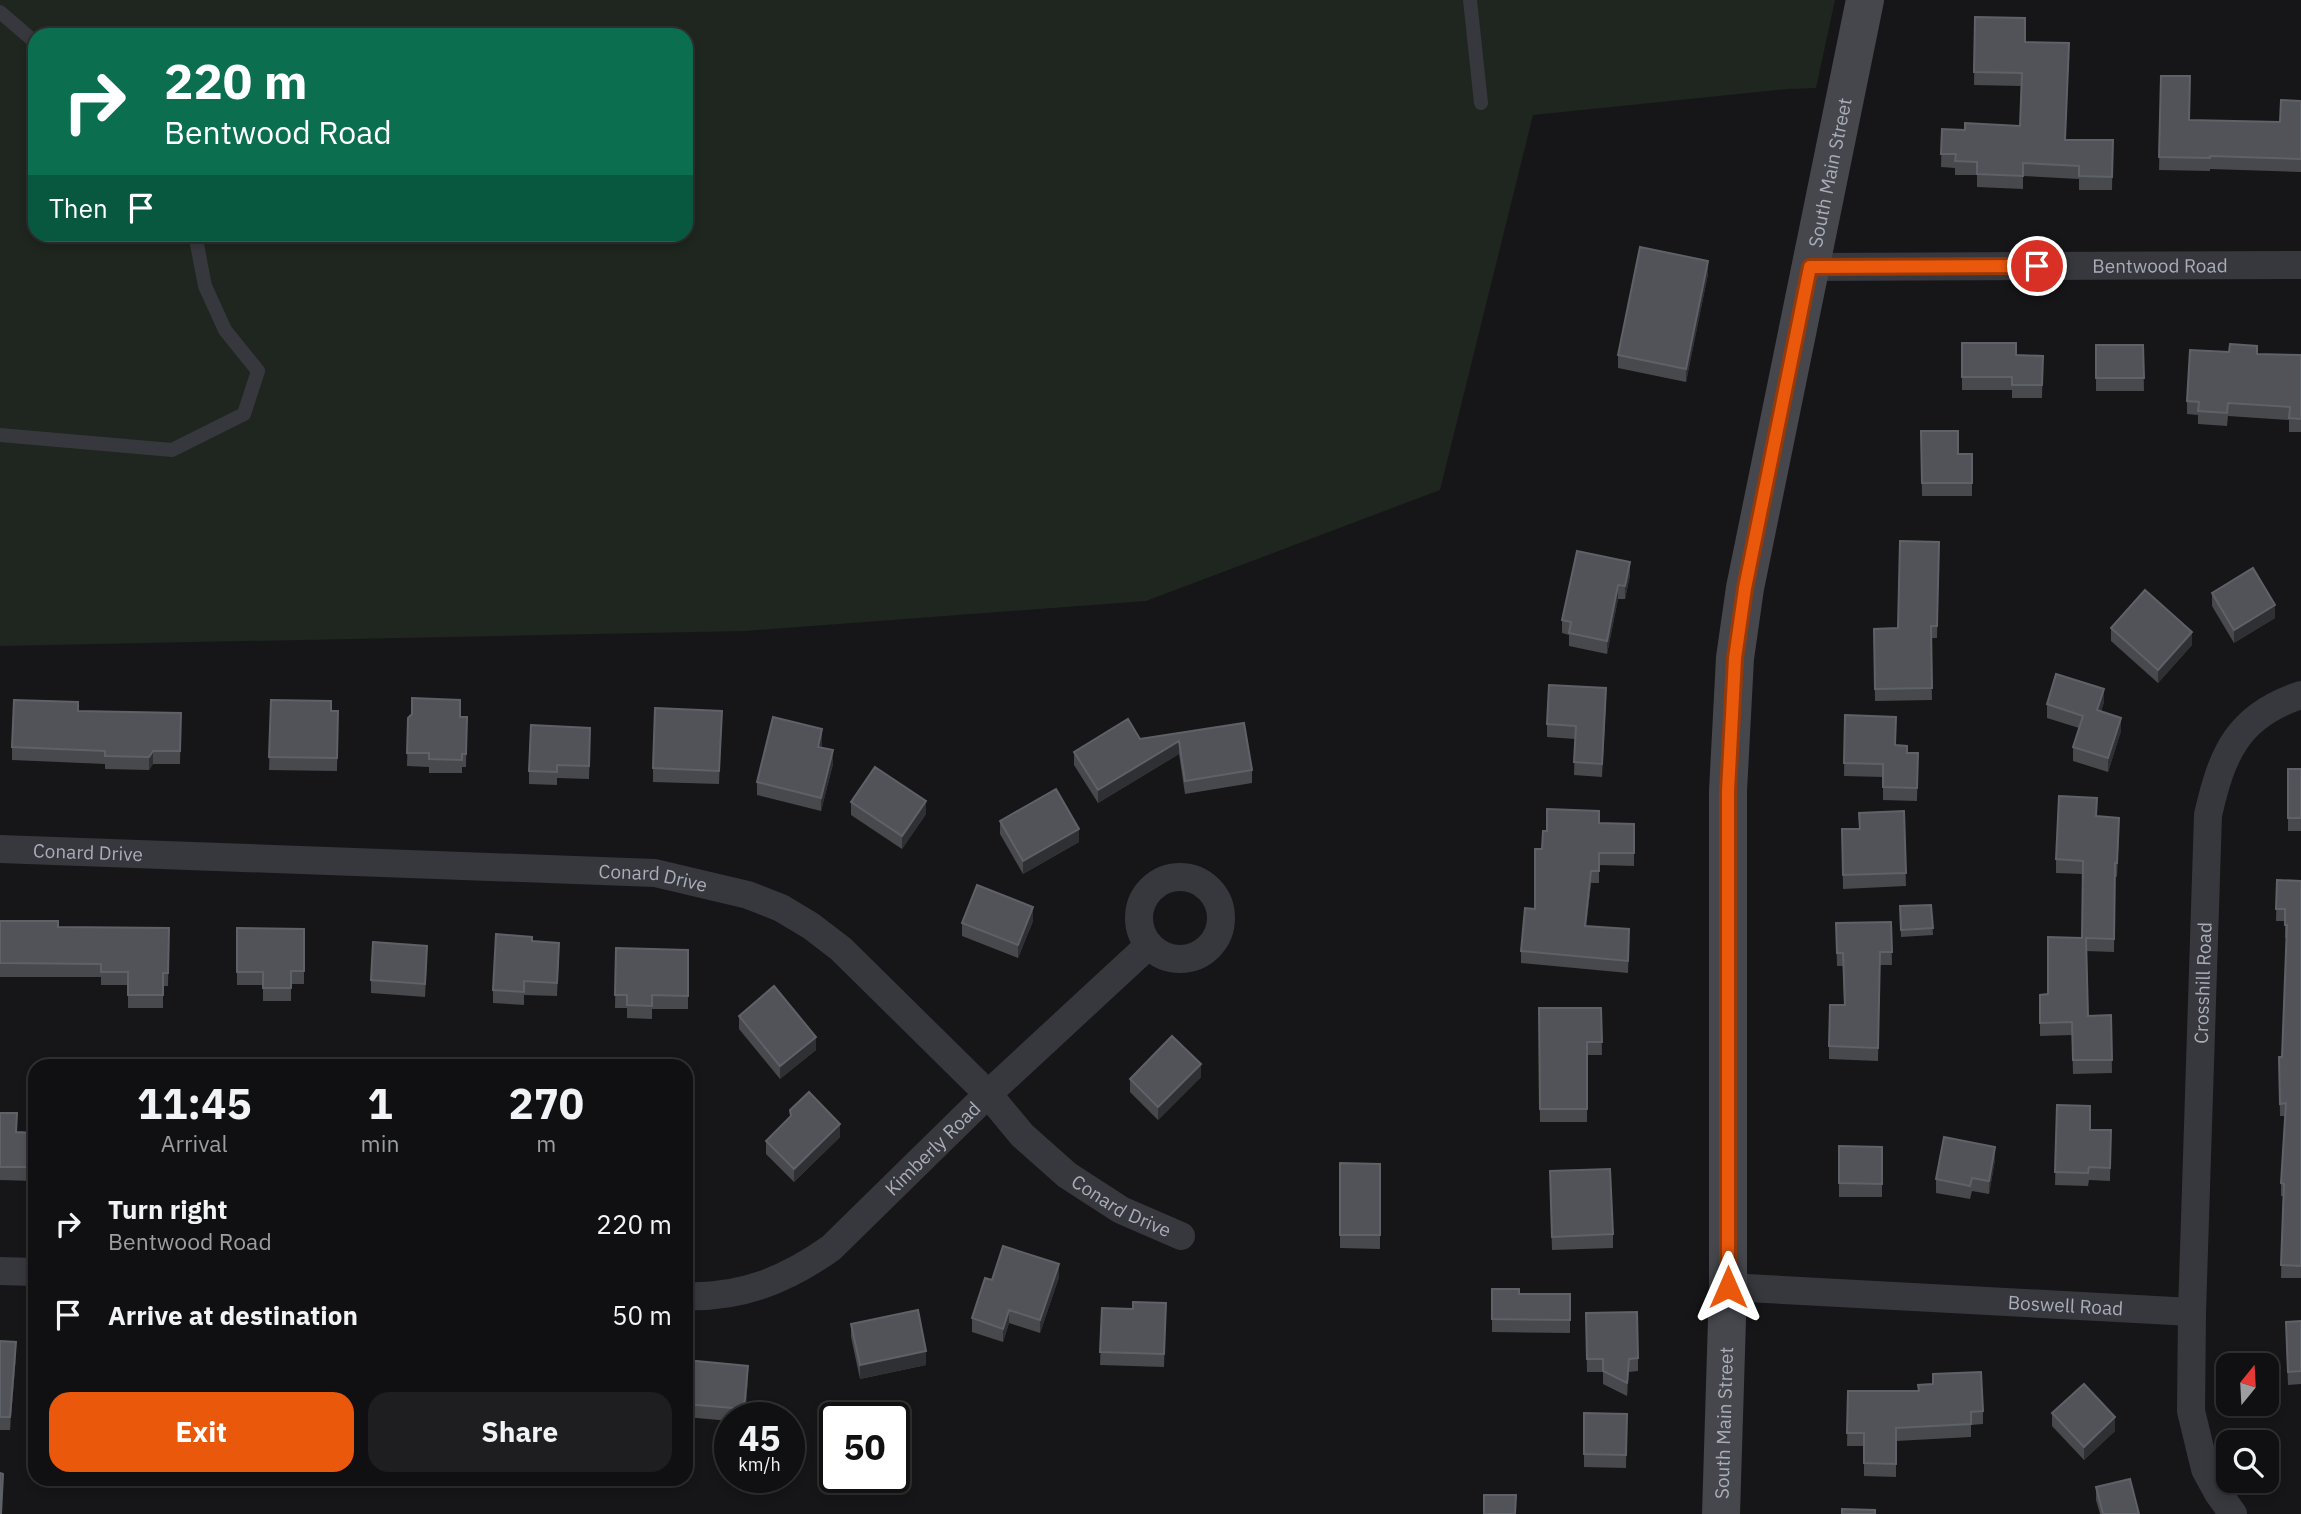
<!DOCTYPE html>
<style>
body{margin:0;font-family:"IBM Plex Sans",sans-serif;background:#1e1e20;color:#f1f3f6;height:100vh;display:flex;flex-direction:column;font-size:26px;white-space:nowrap}
*{box-sizing:border-box;margin:0}
p{font-size:23px;color:#9c9d9f}
.icon{flex:none;width:38px;height:38px;fill:none;stroke:currentColor;stroke-width:2;stroke-linecap:round;stroke-linejoin:round}
.map{position:relative;flex:1;overflow:hidden}
.panel{position:absolute;left:28px;top:1059px;width:665px;height:427px;display:flex;flex-direction:column;background:#101012;border-radius:21px;box-shadow:0 4px 10px #0003,0 0 0 2px #303032}
.panel>*{flex:none}
.top-card{position:absolute;left:28px;top:28px;width:665px;height:214px;border-radius:21px;box-shadow:0 4px 10px #0003,0 0 0 2px #303032;background:#0b6e4f;color:#fff;overflow:hidden}
.needle{width:46px;rotate:18deg}
.tools{position:absolute;left:2216px;top:1353px;display:grid;gap:14px}
.tools a{display:grid;place-items:center;width:63px;height:63px;border-radius:14px;background:#101012;box-shadow:0 4px 10px #0003,0 0 0 2px #303032;font-size:35px}
.speed{position:absolute;left:714px;top:1402px;display:flex;gap:14px;font-size:35px;font-weight:700;text-align:center}
.speed>*{display:grid;place-content:center;width:91px;height:91px;border-radius:50%;background:#101012;box-shadow:0 4px 10px #0003,0 0 0 2px #303032;line-height:1}
.speed small{font-size:18px;font-weight:400}
.speed .limit{border:4px solid #111;border-radius:10px;background:#fff;color:#111}
.pin{position:absolute;display:grid;place-items:center;width:60px;height:60px;color:#fff;margin:-30px;border:4px solid #fff;border-radius:50%;box-shadow:0 2px 7px #0007}
.me{position:absolute;width:77px;margin:-38px;rotate:0deg;stroke-linejoin:round;filter:drop-shadow(0 0 5px #0008)}
.turn{display:flex;align-items:center;gap:24px;height:147px;padding:0 21px;font-size:32px}
.turn .icon{width:91px;height:91px;stroke-width:2.5}
.turn b{display:block;font-size:49px;line-height:60px}
.then{display:flex;align-items:center;height:66px;padding:0 21px;background:#0003;gap:14px;font-size:26px}
.eta{display:flex;justify-content:space-evenly;align-items:center;height:119px;text-align:center}
.eta b{font-size:42px;font-weight:700;line-height:49px}
.action{display:flex;gap:14px;margin-top:auto;padding:14px 21px}
.action a{flex:1;height:80px;border-radius:21px;background:#ea580c;color:#fff;font-size:28px;font-weight:700;line-height:80px;text-align:center}
.action a+a{background:#1e1e20;color:#f1f3f6}
ul{padding:0;list-style:none}
li{display:flex;align-items:center;gap:21px;height:91px;padding:0 21px}
li div{flex:1}
li b{display:block;font-size:26px}
li em{font-style:normal}
.map>svg:first-child{display:block}
.green{fill:#1e261f;fill-rule:evenodd}
.lines{fill:none;stroke-linecap:round;stroke-linejoin:round}
.lane{stroke:#37383d;stroke-width:14}
.street{stroke:#37383d;stroke-width:28}
.secondary{stroke:#45474d;stroke-width:38}
.wall{fill:#47494d}
.shaded-wall{fill:#2f3033}
.building{fill:#525359;stroke:#5f6168;stroke-width:2}
.route-casing{stroke:#983908;stroke-width:18}
.route{stroke:#ea580c;stroke-width:12}
.labels{text-anchor:middle;dominant-baseline:central;stroke-width:7;stroke-linejoin:round;paint-order:stroke}
.street-label{font-size:19px;fill:#a8adb8;stroke:#111113}
</style>
<div class="map">
<svg width="2301" height="1514" viewBox="0 0 2301 1514">
<rect width="100%" height="100%" fill="#161618"/>
<!-- green -->
<path class="green" d="M0,0H1835L1816,88L1788,89L1533,115L1440,490L1146,601L745,631L0,646ZM35,35H686V234H35Z"/>
<g class="lines">
<!-- lane -->
<path class="lane" d="M1470,0L1481,103
M0,12L35,42
M0,435L172,450L244,414L258,371L225,330L205,286L195,234"/>
<!-- street -->
<g class="street">
<path id="s1" d="M1810,267L2301,265"/>
<path id="s2" d="M0,849L655,873L748,895L781,908L811,926L841,949L988,1094L1022,1135L1067,1175L1121,1210L1181,1236"/>
<circle cx="1180" cy="918" r="41"/>
<path d="M0,1271L35,1272"/>
<path id="s3" d="M1728,1287L2192,1312"/>
<path id="s4" d="M686,1296C741,1298 786,1280 831,1248L988,1094L1149,945"/>
<path id="s5" d="M2233,1514L2218,1493L2205,1469L2191,1411L2192,1312L2208,815C2222,754 2237,716 2301,695"/>
</g>
<!-- secondary -->
<path class="secondary" id="s6" d="M1721,1514L1728,1287V791L1735,658L1745,588L1865,0"/>
</g>
<!-- wall -->
<path class="wall" d="M1975,17L2025,42L2069,56L2065,140H2113L2112,190H2079V179L2023,176V189L1977,187V175H1955V168L1941,167L1942,129L1965,130L2020,126L2021,86L1974,85Z
M2161,76L2189,120L2280,122L2301,101V172L2210,169V171L2159,170Z
M1708,274L1686,382L1618,368V355Z
M1962,343L2016,355L2043,356L2042,398H2012V390H1962Z
M2096,345H2143L2144,391H2096Z
M2257,354L2301,355V432H2289V420L2228,416L2227,426L2198,424V415L2187,414V401Z
M1921,431L1958,454H1972V496H1922Z
M1939,542L1937,638H1931L1932,700L1875,701L1874,629L1898,628Z
M1630,575L1625,599H1618L1607,654L1569,646V635L1562,633V620Z
M2212,593L2275,618L2234,643L2212,606Z
M2111,628L2192,645L2158,683L2111,641Z
M271,700L331,711H338L337,771L269,770Z
M1606,701L1602,777L1574,775L1575,739L1547,737V724Z
M2104,702L2101,711L2121,731L2108,772L2073,761V747L2079,728L2047,718V704Z
M78,711L181,713L180,764H153L149,770L105,769V764L12,760V747Z
M722,711L719,784L653,782V768Z
M1845,715L1907,753H1918L1917,801L1883,800V777L1844,776Z
M467,717L466,767H462V773H429V767L407,766L408,718Z
M1244,723L1252,770V783L1185,794L1179,754L1098,803L1074,765V752L1140,739Z
M590,741L589,779L557,778V785L529,784V771Z
M822,743L821,748L833,764L821,811L757,795V782Z
M2288,769H2301V831H2288Z
M851,802L926,814L902,849L851,815Z
M1904,811L1906,886L1843,889L1842,829H1859Z
M2096,816L2119,831L2117,877L2115,876L2114,952L2086,951L2088,1016L2111,1015L2112,1073L2073,1074L2072,1035L2040,1036V995L2048,994L2082,938L2083,874L2056,873V859Z
M1000,821L1079,842L1023,874L1000,834Z
M1599,823L1634,824V866L1599,865V883H1591L1586,926L1629,942L1628,973L1521,963V951L1535,909L1547,831Z
M2277,880L2301,881V1278H2281L2283,1196H2281V1183L2285,1116H2280L2279,1057H2282L2286,938H2285V921H2276Z
M1931,905L1933,935L1901,937L1900,906Z
M0,921L58,927L169,928L168,986H163V1008H128V985H101V977H0Z
M1033,921L1018,958L962,936V923Z
M1891,922L1892,965H1880L1878,1061L1829,1059V1046L1844,1005L1843,966H1837L1836,923Z
M237,928L304,929V984H291V1001H263V985H237Z
M532,941L559,956L557,996L524,995V1005L493,1003V990Z
M616,948L688,950V1009H652V1019L627,1018V1008H615Z
M427,959L425,997L371,993V980Z
M1539,1008H1601L1602,1055H1587V1122H1540Z
M739,1016L816,1050L780,1079L739,1029Z
M1201,1077L1158,1120L1130,1092V1079Z
M2057,1105L2090,1130H2111L2110,1181L2089,1180L2088,1186L2055,1185Z
M790,1110L840,1137L794,1182L766,1154V1141L790,1117Z
M0,1113L17,1132L35,1133V1181L0,1180Z
M1839,1146L1882,1147V1197H1839Z
M1995,1160L1989,1194L1972,1191L1970,1199L1936,1193V1179Z
M1340,1163L1380,1164V1249L1340,1248Z
M1550,1184L1613,1234V1248L1552,1250Z
M1059,1277L1040,1333L1009,1323L1003,1342L972,1332V1318L992,1280Z
M1492,1289L1519,1294H1570V1333L1492,1332Z
M1166,1303L1164,1367L1100,1365L1102,1308L1133,1309Z
M1586,1313L1638,1358V1371L1629,1372L1627,1396L1603,1384V1372H1587Z
M2301,1321V1384L2288,1385L2286,1335Z
M851,1324L926,1365L860,1379L851,1337Z
M0,1341L16,1355L10,1430H0Z
M686,1360L748,1379L745,1418H730V1421L686,1417Z
M1848,1391L1983,1411V1424L1971,1425V1437L1896,1441V1477L1864,1476V1446H1847Z
M1584,1413L1627,1414L1626,1468L1584,1467Z
M2052,1413L2115,1431L2084,1460L2052,1426Z
M2096,1487L2139,1514H2100L2096,1500Z"/>
<!-- shaded-wall -->
<path class="shaded-wall" d="M1708,261V274L1686,382V369Z
M1630,562V575L1625,599V586Z
M1618,585V599L1607,654V641Z
M2275,605V618L2234,643V630Z
M2192,632V645L2158,683V670Z
M2104,689V702L2097,723V710Z
M2121,718V731L2108,772V758Z
M822,729V743L818,760V747Z
M1179,741V754L1098,803V790Z
M833,750V764L821,811V798Z
M153,751V764L149,770V757Z
M926,801V814L902,849V836Z
M1079,829V842L1023,874V861Z
M1591,871V883L1585,939V926Z
M1033,907V921L1018,958V945Z
M427,946V959L425,997V984Z
M816,1037V1050L780,1079V1066Z
M1201,1064V1077L1158,1120V1107Z
M840,1124V1137L794,1182V1169Z
M1995,1147V1160L1989,1194V1181Z
M1059,1264V1277L1040,1333V1320Z
M1009,1310V1323L1003,1342V1329Z
M16,1342V1355L10,1430V1417Z
M926,1351V1365L860,1379V1365Z
M1629,1359V1372L1627,1396V1383Z
M748,1366V1379L744,1418V1409Z
M2115,1417V1431L2084,1460V1447Z"/>
<!-- building -->
<path class="building" d="M1975,17L2025,18V42L2069,43L2065,140H2113L2112,177L2079,176V166L2023,163V176L1977,174V162L1955,161L1956,154H1941L1942,129L1965,130V123L2020,126L2022,73L1974,72Z
M2161,76H2190L2189,120L2280,122L2281,100L2301,101V159L2210,156V158L2159,157Z
M1640,247L1708,261L1686,369L1618,355Z
M1962,343H2016V355L2043,356L2042,385H2012V377H1962Z
M2230,344L2257,346V354L2301,355V419L2289,418L2290,407L2228,403L2227,413L2198,411L2199,402L2187,401L2190,350L2229,352Z
M2096,345H2143L2144,378H2096Z
M1921,431H1958V454H1972V483H1922Z
M1900,541L1939,542L1937,626H1931L1932,688L1875,689L1874,629L1898,628Z
M1577,551L1630,562L1625,586L1618,585L1607,641L1569,633L1571,622L1562,620Z
M2253,568L2275,605L2234,630L2212,593Z
M2145,590L2192,632L2158,670L2111,628Z
M2056,674L2104,689L2097,710L2121,718L2108,758L2073,747L2083,716L2047,704Z
M1549,685L1606,688L1602,764L1574,762L1576,726L1547,724Z
M412,698L460,700V717H467L466,754H462V760L429,759V753H407L408,718L412,714Z
M14,700L78,702V711L181,713L180,751H153L149,757L105,756V751L12,747Z
M271,700L331,701V711H338L337,758L269,757Z
M655,708L722,711L719,771L653,768Z
M1845,715L1896,717L1895,745L1907,746V753H1918L1917,788L1883,787V764L1844,763Z
M773,717L822,729L818,747L833,750L821,798L757,782Z
M1128,719L1140,739L1244,723L1252,770L1185,781L1179,741L1098,790L1074,752Z
M531,725L590,728L589,766L557,765V772L529,771Z
M875,767L926,801L902,836L851,802Z
M2288,769H2301V818H2288Z
M1056,789L1079,829L1023,861L1000,821Z
M2059,796L2097,798L2096,816L2119,818L2117,863H2115L2114,939L2086,938L2088,1016L2111,1015L2112,1060H2073L2072,1022L2040,1023V995L2048,994V937L2082,938L2083,861L2056,859Z
M1547,809L1599,811V823L1634,824V853H1599V871H1591L1585,926L1629,929L1628,961L1521,951L1525,908L1535,909V849H1542L1543,831H1547Z
M1904,811L1906,873L1843,875L1842,829H1860L1859,813Z
M2277,880L2301,881V1266L2281,1265L2284,1184L2281,1183L2286,1103L2280,1104L2279,1057H2282L2287,925H2285V909H2276Z
M977,885L1033,907L1018,945L962,923Z
M1931,905L1933,928L1901,930L1900,906Z
M0,921H58V927L169,928L168,973H163V995H128V972H101V964L0,963Z
M1891,922L1892,952H1880L1878,1048L1829,1046L1830,1005H1845L1843,953H1837L1836,923Z
M237,928L304,929V971H291V988H263V972H237Z
M496,934L532,937V941L559,943L557,983L524,981V992L493,990Z
M373,942L427,946L425,984L371,980Z
M616,948L688,950V996L652,995V1006L627,1005V995H615Z
M774,986L816,1037L780,1066L739,1016Z
M1539,1008H1601L1602,1042H1587V1109H1540Z
M1172,1036L1201,1064L1158,1107L1130,1079Z
M809,1092L840,1124L794,1169L766,1141L791,1116L790,1110Z
M2057,1105L2090,1106V1130H2111L2110,1168L2089,1167L2088,1173L2055,1172Z
M0,1113H17L16,1132L35,1133V1167H0Z
M1944,1137L1995,1147L1989,1181L1972,1178L1970,1186L1936,1179Z
M1839,1146L1882,1147V1184L1839,1183Z
M1340,1163L1380,1164V1235H1340Z
M1610,1169L1613,1234L1552,1237L1550,1171Z
M1003,1246L1059,1264L1040,1320L1009,1310L1003,1329L972,1318L985,1278L992,1280Z
M1492,1289H1519V1294H1570V1320L1492,1319Z
M1133,1302L1166,1303L1164,1354L1100,1352L1102,1308L1133,1309Z
M918,1310L926,1351L860,1365L851,1324Z
M1637,1312L1638,1358L1629,1359L1627,1383L1603,1371V1359H1587L1586,1313Z
M2301,1321V1371L2288,1372L2286,1322Z
M0,1341L16,1342L10,1417H0Z
M686,1360L748,1366L744,1409L686,1404Z
M1981,1372L1983,1411L1971,1412V1424L1896,1428V1464L1864,1463V1433H1847L1848,1391H1919L1918,1385L1933,1384V1374Z
M2084,1384L2115,1417L2084,1447L2052,1413Z
M1584,1413L1627,1414L1626,1455L1584,1454Z
M0,1473L3,1474L1,1514H0Z
M2130,1479L2139,1514H2103L2096,1487Z
M1484,1495H1516L1515,1514H1484Z
M1842,1509L1875,1510V1514H1842Z"/>
<g class="lines">
<defs>
<path id="route" d="M1728,1287V791L1735,658L1745,588L1810,267L2037,266"/>
</defs>
<!-- route casing -->
<use href="#route" class="route-casing"/>
<!-- route -->
<use href="#route" class="route"/>
</g>
<g class="labels">
<!-- street labels -->
<g class="street-label">
<text stroke="none"><textPath href="#s6" startOffset="1351">South Main Street</textPath></text>
<text stroke="none"><textPath href="#s1" startOffset="350">Bentwood Road</textPath></text>
<text stroke="none"><textPath href="#s2" startOffset="88">Conard Drive</textPath></text>
<text stroke="none"><textPath href="#s2" startOffset="654">Conard Drive</textPath></text>
<text stroke="none"><textPath href="#s5" startOffset="541">Crosshill Road</textPath></text>
<text stroke="none"><textPath href="#s4" startOffset="298">Kimberly Road</textPath></text>
<text stroke="none"><textPath href="#s2" startOffset="1242">Conard Drive</textPath></text>
<text stroke="none"><textPath href="#s3" startOffset="338">Boswell Road</textPath></text>
<text stroke="none"><textPath href="#s6" startOffset="91">South Main Street</textPath></text>
</g>
</g>
</svg>
<div class="tools">
<a><svg class="needle" viewBox="-14 -14 28 28"><path d="M0-13l5 13h-10z" fill="#e53935"/><path d="M0 13l5-13h-10z" fill="#9c9d9f"/></svg></a>
<a><svg class="icon" aria-label="search" viewBox="0 0 24 24"><circle cx="10" cy="10" r="6"/><path d="M15 15l6 6"/></svg></a>
</div>
<div class="speed"><div>45<small>km/h</small></div><div class="limit">50</div></div>
<div class="pin" style="left:2037px;top:266px;background:#d93025"><svg class="icon" aria-label="arrive" viewBox="0 0 24 24"><path d="M6 21V4h12l-3 4 3 4H6"/></svg></div>
<svg class="me" style="left:1728px;top:1287px" viewBox="-20 -20 40 40"><path d="M0-17L14 15 0 8-14 15z" fill="#ea580c" stroke="#fff" stroke-width="4"/></svg>
<div class="top-card">
<div class="turn"><svg class="icon" aria-label="right" viewBox="0 0 24 24"><path d="M7 20v-9h11M14 6l5 5-5 5"/></svg><div><b>220 m</b>Bentwood Road</div></div>
<div class="then">Then<svg class="icon" aria-label="arrive" viewBox="0 0 24 24"><path d="M6 21V4h12l-3 4 3 4H6"/></svg></div>
</div>
<section class="panel">
<div class="eta">
<div><b>11:45</b><p>Arrival</p></div>
<div><b>1</b><p>min</p></div>
<div><b>270</b><p>m</p></div>
</div>
<ul>
<li><svg class="icon" aria-label="right" viewBox="0 0 24 24"><path d="M7 20v-9h11M14 6l5 5-5 5"/></svg><div><b>Turn right</b><p>Bentwood Road</p></div><em>220 m</em></li>
<li><svg class="icon" aria-label="arrive" viewBox="0 0 24 24"><path d="M6 21V4h12l-3 4 3 4H6"/></svg><div><b>Arrive at destination</b></div><em>50 m</em></li>
</ul>
<div class="action"><a>Exit</a><a>Share</a></div>
</section>
</div>
